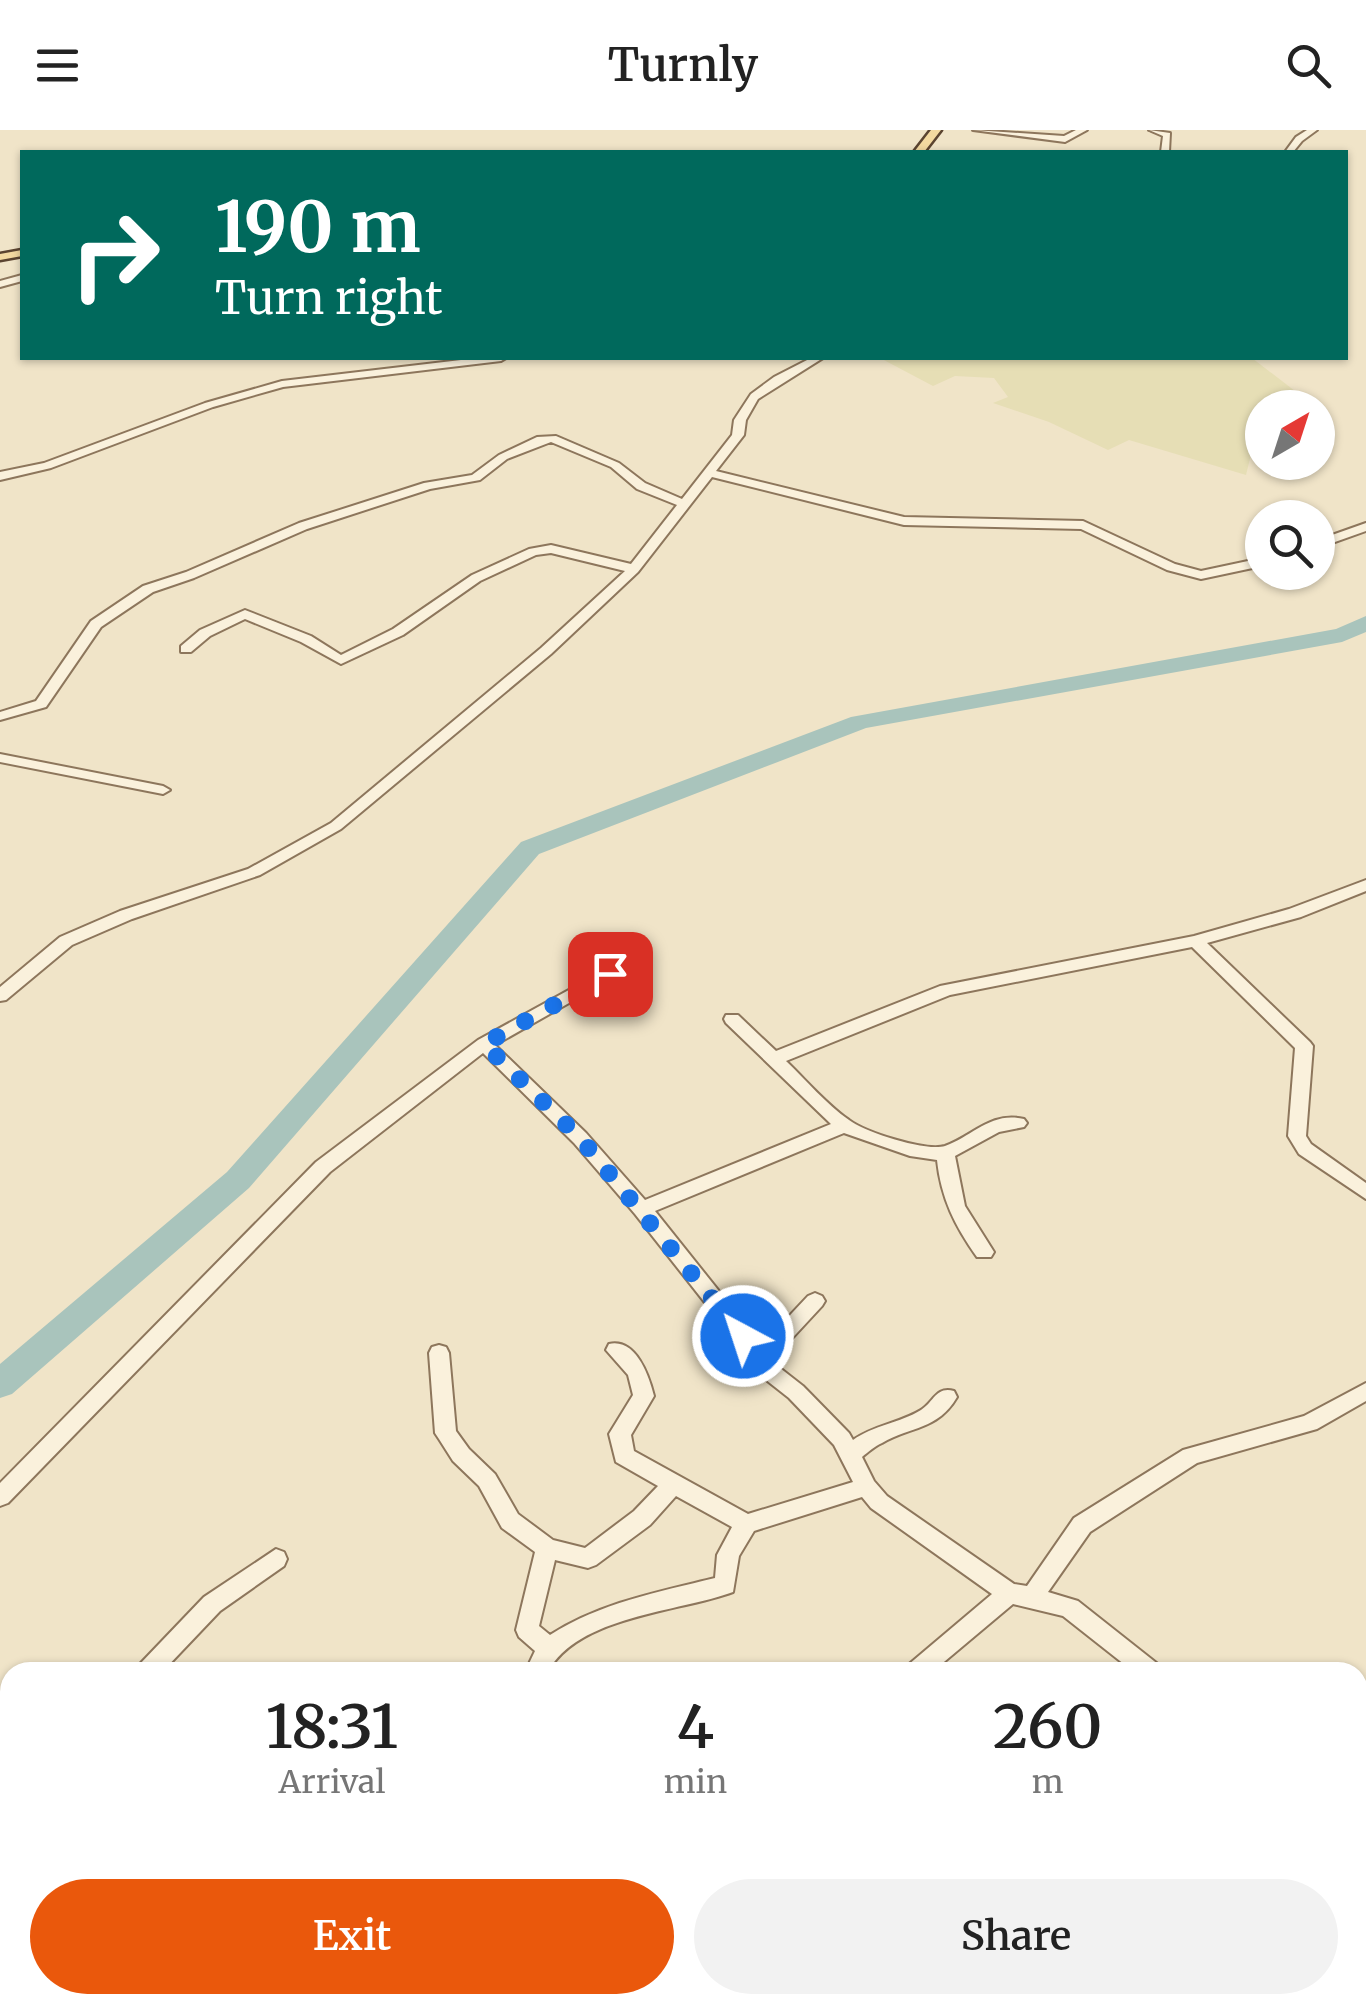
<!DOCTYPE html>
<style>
body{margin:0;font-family:Merriweather,serif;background:#f2f2f2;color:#222;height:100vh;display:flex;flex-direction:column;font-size:38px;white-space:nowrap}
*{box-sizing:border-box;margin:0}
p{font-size:32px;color:#767676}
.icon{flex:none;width:55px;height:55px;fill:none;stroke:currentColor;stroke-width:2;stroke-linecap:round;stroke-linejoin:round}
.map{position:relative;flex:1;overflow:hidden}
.panel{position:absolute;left:0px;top:1532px;width:1368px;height:352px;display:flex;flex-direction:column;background:#fff;border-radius:30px 30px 0 0;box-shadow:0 2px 8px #0004}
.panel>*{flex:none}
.banner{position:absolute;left:20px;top:20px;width:1328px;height:210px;border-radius:0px;box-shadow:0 2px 8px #0004;background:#00695c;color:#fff;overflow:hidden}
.needle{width:65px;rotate:39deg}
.controls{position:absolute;left:1245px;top:260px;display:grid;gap:20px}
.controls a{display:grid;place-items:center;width:90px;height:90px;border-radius:50%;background:#fff;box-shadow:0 2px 8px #0004;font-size:50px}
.pin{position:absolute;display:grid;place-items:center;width:85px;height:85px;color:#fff;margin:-42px;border-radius:20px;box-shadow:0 5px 15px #0006}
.me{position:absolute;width:110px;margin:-55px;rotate:320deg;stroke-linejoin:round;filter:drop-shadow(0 0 8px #0008)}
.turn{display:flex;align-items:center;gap:35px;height:210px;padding:0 30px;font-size:45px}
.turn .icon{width:130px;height:130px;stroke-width:2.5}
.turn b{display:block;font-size:70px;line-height:85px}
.eta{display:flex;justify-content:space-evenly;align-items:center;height:170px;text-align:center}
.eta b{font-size:60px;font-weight:600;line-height:70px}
.action{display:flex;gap:20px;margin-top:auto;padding:20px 30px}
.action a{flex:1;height:115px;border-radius:60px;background:#ea580c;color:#fff;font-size:40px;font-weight:600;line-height:115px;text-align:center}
.action a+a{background:#f2f2f2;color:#222}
header{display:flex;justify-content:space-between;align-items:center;height:130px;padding:0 30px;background:#fff;font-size:45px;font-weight:600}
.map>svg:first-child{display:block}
.farmland{fill:#e6deb5}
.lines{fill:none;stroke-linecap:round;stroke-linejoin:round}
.river{fill:#a9c4bc;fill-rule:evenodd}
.minor-casing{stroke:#8d765c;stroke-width:4}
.major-casing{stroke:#5b4430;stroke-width:5}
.minor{fill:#faf1dc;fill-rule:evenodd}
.major{fill:#f3d9a0;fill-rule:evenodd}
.route{stroke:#1a73e8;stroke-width:18;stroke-dasharray:0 32.4}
</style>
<header><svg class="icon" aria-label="menu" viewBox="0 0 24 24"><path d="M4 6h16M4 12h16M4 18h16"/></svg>Turnly<svg class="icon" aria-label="search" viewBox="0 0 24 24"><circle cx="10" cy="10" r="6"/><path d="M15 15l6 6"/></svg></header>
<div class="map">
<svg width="1366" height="1883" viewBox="0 0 1366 1883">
<rect width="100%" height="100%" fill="#f0e4c8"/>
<!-- farmland -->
<path class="farmland" d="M880,228H1252L1304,268L1291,277L1262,278V299L1256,304L1246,345L1129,310L1108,320L1049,292L993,273L1008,267L994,248L955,246L933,256Z"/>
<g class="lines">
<!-- river -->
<path class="river" d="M1366,486V502L1342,512L866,598L539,724L249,1058L12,1264L0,1268V1234L227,1042L521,712L851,587L1336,499Z"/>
<defs>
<path id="minor" d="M973,0L1064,6L1076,0H1087L1065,12Z
M1149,0L1170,3L1169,22H1161L1163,6Z
M1307,0H1317L1302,11L1293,22H1285L1296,7Z
M22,145V151L0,157V151Z
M478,228H506L501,231L283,257L213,277L51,338L0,350V342L44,333L205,273L282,251Z
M811,228H823L758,269L746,290L744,305L716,341L904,387L1083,391L1175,434L1201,441L1262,428V436L1201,449L1167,440L1081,399L904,395L712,347L638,442L551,524L341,699L260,745L132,789L72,815L6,870L0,871V857L60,807L120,781L248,739L331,693L541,518L625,441L551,423L536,425L480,451L403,505L341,534L301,512L245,489L210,506L191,522H181V516L200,500L245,480L311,506L341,525L393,499L472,445L529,419L551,415L631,434L677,375L637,359L611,337L551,312L507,329L480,350L430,359L307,399L194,448L153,462L101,497L46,577L0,590V582L36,571L91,491L143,456L186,442L299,393L424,353L472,345L499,325L537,307L556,306L619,333L645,353L682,369L732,305L734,290L751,264L774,247Z
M1366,393V401L1318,418V410Z
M0,624L163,656L170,660L163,664L0,632Z
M1366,750V761L1301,787L1207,813L1310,912L1313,916L1306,1006L1311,1014L1366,1053V1069L1299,1024L1288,1006L1295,918L1192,817L950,865L786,931C806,950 826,974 849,990C865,1002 926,1022 945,1016C973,1006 991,981 1024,989L1027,993L1024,997L999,1002L955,1026L965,1076L994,1122L991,1127H977C955,1096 941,1068 937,1030L910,1026L844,1003L655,1081L750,1200L760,1217L808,1166L815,1163L822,1166L825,1171L822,1176L771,1231L803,1256L849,1303L853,1310C874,1295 900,1293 921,1280C934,1272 936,1256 954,1261L957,1267C938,1300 911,1296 882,1313C875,1316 868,1322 862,1327L874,1351L887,1366L1014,1454L1027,1456L1074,1388L1183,1320L1304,1286L1366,1253V1271L1317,1299L1197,1333L1090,1402L1048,1462L1078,1471L1159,1535L1162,1542H1134L1063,1486L1013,1474L932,1542H905L908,1535L992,1464L871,1378L862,1367L754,1401L739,1426L733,1462C679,1482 577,1486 548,1542H525L535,1521L519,1507L516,1500L535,1422L502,1398L479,1356L453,1331L439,1309L435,1303L429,1223L432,1217L439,1215L446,1217L449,1223L456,1301L469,1319L495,1344L518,1384L553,1410L585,1418L634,1381L658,1356L616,1332L609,1304L633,1265L628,1245L606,1220L609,1214C636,1208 649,1246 654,1266L631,1305L634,1321L748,1384L853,1352L834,1315L789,1268L751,1238L736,1212L635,1084L574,1013L483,923L330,1042L8,1373L0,1376V1353L316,1032L478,910L636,823H648L650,827L495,915L586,1003L645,1070L831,994L726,893L724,889L726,885H738L776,921L940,856L1194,806L1289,779ZM676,1366L732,1397L717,1425L715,1448C658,1462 600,1473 550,1505L539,1496L555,1430L588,1438L596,1435L650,1395Z
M276,1419L284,1422L287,1429L284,1436L220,1481L162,1542H136L139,1535L204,1467Z
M10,1672V1701L0,1706V1677Z
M1358,1688L1366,1691V1719L1358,1716Z
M171,1875H211L208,1883H168Z
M277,1875H310L313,1883H280Z"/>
<path id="major" d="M931,0H941L924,22H914Z
M22,120V126L0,130V124Z"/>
</defs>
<!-- minor casing -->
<use href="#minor" class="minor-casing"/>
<!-- major casing -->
<use href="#major" class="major-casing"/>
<!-- minor -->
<use href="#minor" class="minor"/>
<!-- major -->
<use href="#major" class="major"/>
</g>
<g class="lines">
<!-- route -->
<path class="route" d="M610,844L484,914L580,1008L743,1206"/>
</g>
</svg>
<div class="controls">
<a><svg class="needle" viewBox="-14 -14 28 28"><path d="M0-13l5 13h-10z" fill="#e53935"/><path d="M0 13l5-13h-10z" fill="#767676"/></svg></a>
<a><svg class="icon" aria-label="search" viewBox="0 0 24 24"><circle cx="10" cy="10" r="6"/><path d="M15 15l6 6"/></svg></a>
</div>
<div class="pin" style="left:610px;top:844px;background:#d93025"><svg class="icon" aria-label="arrive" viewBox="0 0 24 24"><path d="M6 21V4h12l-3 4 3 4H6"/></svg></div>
<svg class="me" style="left:743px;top:1206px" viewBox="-20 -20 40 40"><circle r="17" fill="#1a73e8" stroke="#fff" stroke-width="3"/><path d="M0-11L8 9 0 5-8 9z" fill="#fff"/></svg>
<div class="banner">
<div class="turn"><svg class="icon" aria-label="right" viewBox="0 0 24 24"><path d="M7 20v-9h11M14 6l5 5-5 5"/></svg><div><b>190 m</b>Turn right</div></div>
</div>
<section class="panel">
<div class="eta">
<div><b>18:31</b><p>Arrival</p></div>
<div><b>4</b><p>min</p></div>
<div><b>260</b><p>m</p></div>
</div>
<div class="action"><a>Exit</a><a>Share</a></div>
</section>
</div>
